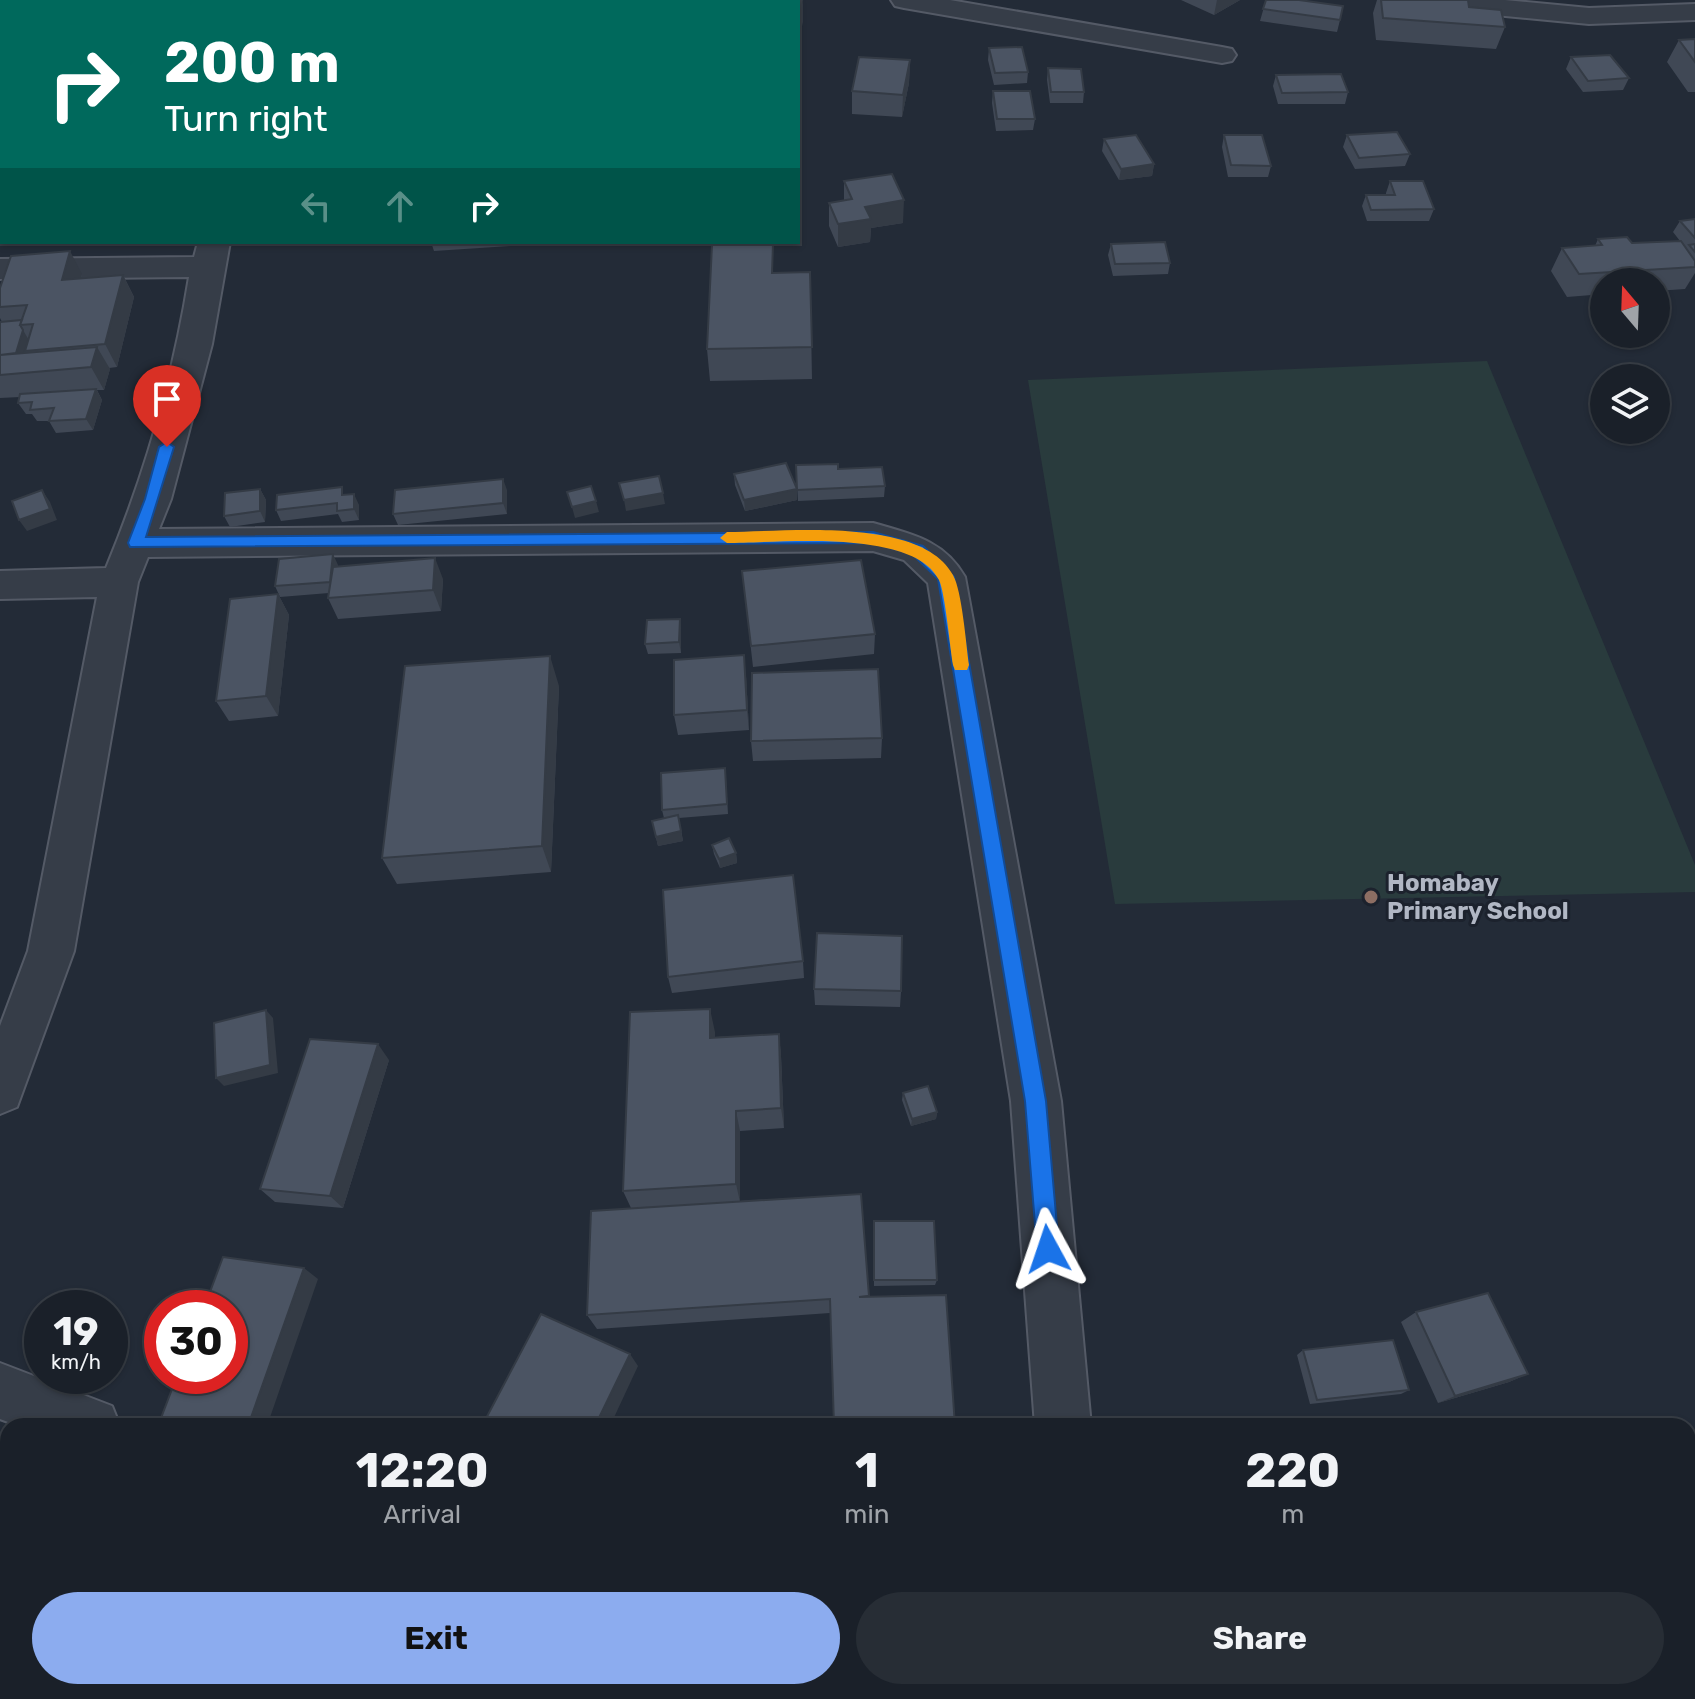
<!DOCTYPE html>
<style>
body{margin:0;font-family:Rubik,sans-serif;background:#272d35;color:#f1f3f6;height:100vh;display:flex;flex-direction:column;font-size:30px;white-space:nowrap}
*{box-sizing:border-box;margin:0}
p{font-size:26px;color:#9fa3a8}
.icon{flex:none;width:44px;height:44px;fill:none;stroke:currentColor;stroke-width:2;stroke-linecap:round;stroke-linejoin:round}
.map{position:relative;flex:1;overflow:hidden}
.side{position:absolute;left:0px;top:1418px;width:1696px;height:282px;display:flex;flex-direction:column;background:#1a2029;border-radius:24px 24px 0 0;box-shadow:0 2px 6px #0004,0 0 0 2px #383e46}
.side>*{flex:none}
.guide{position:absolute;left:0px;top:0px;width:800px;height:244px;box-shadow:0 2px 6px #0004,0 0 0 2px #383e46;background:#00695c;color:#fff;overflow:hidden}
.needle{width:52px;rotate:341deg}
.fabs{position:absolute;left:1590px;top:268px;display:grid;gap:16px}
.fabs a{display:grid;place-items:center;width:80px;height:80px;border-radius:50%;background:#1a2029;box-shadow:0 2px 6px #0004,0 0 0 2px #383e46;font-size:40px}
.speed{position:absolute;left:24px;top:1290px;display:flex;gap:16px;font-size:40px;font-weight:700;text-align:center}
.speed>*{display:grid;place-content:center;width:104px;height:104px;border-radius:50%;background:#1a2029;box-shadow:0 2px 6px #0004,0 0 0 2px #383e46;line-height:1}
.speed small{font-size:20px;font-weight:400}
.speed .limit{border:12px solid #d22;background:#fff;color:#111}
.pin{position:absolute;display:grid;place-items:center;width:68px;height:68px;color:#fff;margin:-82px -34px;border-radius:50% 50% 50% 0;rotate:-45deg;box-shadow:0 0 8px #0007}
.pin .icon{rotate:45deg}
.me{position:absolute;width:88px;margin:-44px;rotate:355deg;stroke-linejoin:round;filter:drop-shadow(0 0 6px #0008)}
.turn{display:flex;align-items:center;gap:28px;height:168px;padding:0 32px;font-size:36px}
.turn .icon{width:104px;height:104px;stroke-width:2.5}
.turn b{display:block;font-size:56px;line-height:68px}
.lanes{display:flex;align-items:center;height:76px;padding:0 32px;background:#0003;justify-content:center;gap:40px;direction:ltr}
.lanes .off{opacity:.35}
.eta{display:flex;justify-content:space-evenly;align-items:center;height:136px;text-align:center}
.eta b{font-size:48px;font-weight:700;line-height:56px}
.cta{display:flex;gap:16px;margin-top:auto;padding:16px 32px}
.cta a{flex:1;height:92px;border-radius:48px;background:#8cacef;color:#111;font-size:32px;font-weight:700;line-height:92px;text-align:center}
.cta a+a{background:#272d35;color:#f1f3f6}
.map>svg:first-child{display:block}
.green{fill:#293b3d}
.lines{fill:none;stroke-linecap:round;stroke-linejoin:round}
.minor-casing{stroke:#545a66;stroke-width:4}
.minor{fill:#363d48;fill-rule:evenodd}
.wall{fill:#404855}
.shaded-wall{fill:#343b45}
.building{fill:#4b5463;stroke:#343b45;stroke-width:2}
.route{fill:#1a73e8;stroke:#114b97;stroke-width:2}
.slow{fill:#f59e0b}
.education-dot{fill:#8d6e63;stroke:#1c222d;stroke-width:3}
.labels{text-anchor:middle;dominant-baseline:central;stroke-width:6;stroke-linejoin:round;paint-order:stroke}
.poi-label{font-size:24px;font-weight:bold;fill:#b1b7c4;stroke:#1c222d;text-anchor:start}
</style>
<div class="map">
<svg width="1695" height="1699" viewBox="0 0 1695 1699">
<rect width="100%" height="100%" fill="#232b37"/>
<!-- green -->
<path class="green" d="M1487,361L1695,865V892L1115,904L1028,380Z"/>
<g class="lines">
<defs>
<path id="minor" d="M204,0H277L203,2Z
M891,0H950L1222,47L1232,49L1236,55L1232,61L1222,63L904,8L895,6Z
M1409,0H1505L1589,8L1695,4V20L1589,24L1422,8L1413,6Z
M0,3H2V19H0Z
M198,242H230L212,344L171,499L159,529L873,523C911,534 944,540 965,577L1061,1101L1091,1426H1035L1011,1101L928,583L904,560L873,551L148,557L138,582L74,951L17,1107L0,1114V1026L28,951L97,597L0,599V571L106,568C145,474 173,377 189,277L0,279V259L194,257Z
M0,1363L112,1406L120,1426H19L0,1419Z
M1695,1451V1509L1688,1510V1452Z
M624,1692H697L700,1699H627Z"/>
</defs>
<!-- minor casing -->
<use href="#minor" class="minor-casing"/>
<!-- minor -->
<use href="#minor" class="minor"/>
</g>
<!-- wall -->
<path class="wall" d="M1181,0H1240L1214,15Z
M1266,0L1340,20L1337,32L1260,21Z
M1377,0H1468L1469,7L1505,27L1496,49L1376,40L1373,13Z
M0,13H2V121H0Z
M1695,39V92H1688L1667,62L1679,40Z
M989,48L1028,72L1027,83L994,85L988,60Z
M1571,57L1629,78L1623,90L1583,92L1566,69Z
M910,60L909,83L902,117L852,114V91Z
M1048,68L1084,92L1083,103H1050L1047,80Z
M1276,75L1348,92L1345,104H1278L1273,86Z
M993,91L1035,119L1033,130L996,131L992,103Z
M1224,135L1271,166L1268,177H1228L1222,147Z
M1347,135L1410,154L1405,166L1355,169L1343,147Z
M1104,139L1154,164L1152,176L1119,180L1102,151Z
M0,149H2V187H0Z
M844,181L903,223L871,228L870,242L838,247L829,226V203L844,201Z
M1390,181L1434,209L1429,221H1367L1362,206L1366,195H1386V193Z
M1695,219V273L1685,289L1656,291V282H1604V294L1567,297L1551,271L1562,248L1595,246L1598,239L1632,243L1680,241L1673,232L1680,221Z
M431,242H510V246L434,251Z
M1111,244L1170,263L1168,274L1113,276L1108,255Z
M810,272L812,379L710,381L707,349L774,273Z
M82,274L81,278L123,275L134,297L117,367L109,368L110,369L104,390H97L102,400L93,430L56,433L49,421H37L32,414H26L18,403L20,397L0,398V322H2L0,318V288Z
M796,465L838,469L885,486L884,497L798,501Z
M734,474L797,500L745,511L735,485Z
M260,489L266,500L265,522L230,527L224,516Z
M507,490V514L398,525L393,514Z
M345,495L359,505V520L342,522L338,514L281,521L276,510Z
M338,565V566L443,579L441,611L338,619L328,598L329,593L280,597L275,586Z
M742,571L875,634L874,654L753,667Z
M278,594L289,615L278,716L229,721L216,701Z
M680,619L681,630V653L648,654L645,644Z
M746,676L749,730L678,735L674,715Z
M559,686L551,872L397,884L382,858Z
M882,738L881,758L753,761L751,741Z
M726,778L728,814L679,818L683,841L658,846L652,821L664,818L662,810Z
M712,845L736,853L737,863L720,868L714,854Z
M803,961L804,978L672,993L668,977Z
M814,989L901,991L900,1007L815,1005Z
M715,1032V1037L779,1034L781,1056L784,1128L740,1131V1201L861,1194L830,1313L597,1329L587,1315L631,1208L623,1191Z
M389,1060L343,1208L275,1202L260,1189Z
M903,1093L937,1112L936,1119L911,1126L902,1100Z
M874,1221L937,1280L935,1285L874,1286Z
M1416,1312L1528,1374L1509,1382L1438,1403L1401,1322Z
M1303,1350L1409,1390L1401,1394L1310,1404L1297,1355Z
M1058,1692H1259L1261,1699H1049L1048,1695Z
M1384,1692H1496L1498,1699H1386Z
M1504,1692H1660L1663,1699H1506Z"/>
<!-- shaded-wall -->
<path class="shaded-wall" d="M511,0H526L525,2H510Z
M803,0V22L798,44V19Z
M1217,0H1240L1214,15Z
M2,28V66L0,62V32Z
M910,60L909,83L902,117L903,95Z
M1154,164L1152,176L1119,180L1121,169Z
M904,200L903,223L871,228L870,242L838,247V224L865,207Z
M70,251L82,274L74,302L62,280Z
M123,275L134,297L117,367L105,344Z
M23,330L30,342L25,351L27,353L15,356Z
M97,347L110,369L104,390L91,367Z
M96,389L102,400L93,430L86,419Z
M503,479L507,490V514L503,503Z
M260,489L266,500L265,522L260,511Z
M797,489V500L745,511L744,500Z
M42,490L50,502L57,520L27,531L19,520Z
M663,493L665,504L626,511L624,500Z
M354,494L359,505V520L354,509Z
M596,501L599,512L575,518L572,507Z
M333,554L338,565L335,592L330,582Z
M435,558L443,579L441,611L433,590Z
M278,594L289,615L278,716L266,696Z
M680,619L681,630V653L679,642Z
M744,655L746,676L749,730L747,710Z
M550,656L559,686L551,872L542,846Z
M681,831L683,841L658,846L656,837Z
M736,853L737,863L720,868L719,859Z
M710,1009L715,1032V1060L710,1038Z
M266,1010L273,1018L278,1073L224,1086L216,1078Z
M779,1034L781,1056L784,1128L781,1108Z
M378,1044L389,1060L343,1208L330,1196Z
M736,1111L740,1131V1202L736,1184Z
M937,1112L936,1119L911,1126L912,1119Z
M304,1268L318,1279L267,1426H248Z
M630,1354L638,1366L610,1426H595Z
M1528,1374L1509,1382L1438,1403L1455,1396Z
M0,1618L8,1619V1642L0,1660Z
M185,1692H205L203,1699H183Z
M407,1692H426L422,1699H403Z"/>
<!-- building -->
<path class="building" d="M361,0H415V2H361Z
M478,0H511L510,2H477Z
M635,0H651L650,2H634Z
M769,0H802L798,19V2H769Z
M1266,0H1299L1343,6L1340,20L1263,9Z
M1381,0H1468L1469,7L1501,10L1505,27L1383,18Z
M0,13H2V28L0,32Z
M1695,39V62L1679,40Z
M1022,47L1028,72L995,73L989,48Z
M1610,55L1629,78L1588,81L1571,57Z
M859,57L910,60L903,95L852,91Z
M2,62V88H0V68Z
M1048,68L1081,69L1084,92H1051Z
M1341,74L1348,92L1282,93L1276,75Z
M993,91H1030L1035,119H997Z
M1397,132L1410,154L1359,158L1347,135Z
M1136,135L1154,164L1121,169L1104,139Z
M1224,135H1262L1271,166L1231,165Z
M0,149H2V164H0Z
M892,174L904,200L865,207L871,219L838,224L829,203L852,199L844,181Z
M1390,181H1423L1434,209L1371,210L1366,195H1395Z
M1695,219V238L1680,221Z
M1627,237L1632,243L1681,241L1695,261V267L1579,274L1562,248L1602,245L1598,239Z
M1165,242L1170,263L1115,264L1111,244Z
M773,244L772,273L810,272L812,347L707,349L712,245Z
M1695,244V252L1689,245Z
M70,251L62,280L123,275L105,344L25,351L33,324L20,325L27,305L0,307V288L11,256Z
M22,320L20,325L23,330L16,353L0,355V322Z
M97,347L91,367L0,375V355Z
M96,389L86,419L49,421L54,408L30,410L32,402L18,403L20,394Z
M786,463L797,489L744,500L734,474Z
M838,464V469L882,467L885,486L797,490L796,465Z
M659,476L663,493L624,500L619,483Z
M503,479V503L393,514L395,490Z
M591,486L596,501L572,507L567,492Z
M342,487V495L354,494V509L337,511V503L276,510L277,495Z
M260,489V511L224,516L225,493Z
M42,490L50,509L19,520L12,501Z
M333,554L330,582L275,586L279,559Z
M435,558L433,590L328,598L333,567Z
M861,560L875,634L751,646L742,571Z
M278,594L266,696L216,701L230,599Z
M680,619L679,642L645,644L647,620Z
M744,655L747,710L674,715V660Z
M550,656L542,846L382,858L405,666Z
M878,669L882,738L751,741L752,673Z
M725,768L727,804L662,810L661,773Z
M678,815L681,831L656,837L652,821Z
M729,838L736,853L719,859L712,845Z
M793,875L803,961L668,977L663,890Z
M817,933L902,936L901,991L814,989Z
M710,1009V1038L779,1034L781,1108L736,1111V1184L623,1191L630,1012Z
M266,1010L270,1065L216,1078L214,1023Z
M310,1039L378,1044L330,1196L260,1189Z
M928,1086L937,1112L912,1119L903,1093Z
M861,1194L869,1296L859,1297L946,1295L955,1426H834L830,1299L587,1315L591,1211Z
M874,1221H934L937,1280H874Z
M223,1257L304,1268L248,1426H158L177,1376H230V1308H204Z
M1488,1293L1528,1374L1455,1396L1416,1312Z
M541,1314L630,1354L595,1426H482Z
M1393,1340L1409,1390L1317,1400L1303,1350Z
M0,1476L8,1477V1589L5,1595L8,1596V1621L0,1619Z
M97,1692H185L183,1699H95Z
M278,1692H407L403,1699H274Z
M761,1692H919L917,1699H775Z
M1070,1692H1259L1261,1699H1058L1057,1696Z
M1401,1692H1496L1498,1699H1402Z
M1525,1692H1660L1663,1699H1527Z"/>
<!-- route -->
<path class="route" d="M167,442L174,447L146,537L873,532L923,546L954,577L1046,1101L1059,1249L1055,1256L1048,1259L1040,1256L1037,1249L1025,1101L938,579L912,554L873,543L130,547L128,543L145,499L159,447Z"/>
<!-- slow -->
<path class="slow" d="M727,532C785,532 921,516 953,575C962,591 966,644 969,665L967,670H955L953,665C950,648 945,592 939,580C913,528 778,543 727,543L720,538Z"/>
<!-- markers -->
<circle class="education-dot" cx="1371" cy="897" r="8"/>
<g class="labels">
<!-- poi labels -->
<g class="poi-label">
<text x="1387" y="883">Homabay<tspan x="1387" dy="28">Primary School</tspan></text>
</g>
</g>
</svg>
<div class="fabs">
<a><svg class="needle" viewBox="-14 -14 28 28"><path d="M0-13l5 13h-10z" fill="#e53935"/><path d="M0 13l5-13h-10z" fill="#9fa3a8"/></svg></a>
<a><svg class="icon" aria-label="layers" viewBox="0 0 24 24"><path d="M12 4l9 5-9 5-9-5zM3 14l9 5 9-5"/></svg></a>
</div>
<div class="speed"><div>19<small>km/h</small></div><div class="limit">30</div></div>
<div class="pin" style="left:167px;top:447px;background:#d93025"><svg class="icon" aria-label="arrive" viewBox="0 0 24 24"><path d="M6 21V4h12l-3 4 3 4H6"/></svg></div>
<svg class="me" style="left:1048px;top:1249px" viewBox="-20 -20 40 40"><path d="M0-17L14 15 0 8-14 15z" fill="#1a73e8" stroke="#fff" stroke-width="4"/></svg>
<div class="guide">
<div class="turn"><svg class="icon" aria-label="right" viewBox="0 0 24 24"><path d="M7 20v-9h11M14 6l5 5-5 5"/></svg><div><b>200 m</b>Turn right</div></div>
<div class="lanes"><svg class="icon off" aria-label="left" viewBox="0 0 24 24"><path d="M17 20v-9H6M10 6l-5 5 5 5"/></svg><svg class="icon off" aria-label="ahead" viewBox="0 0 24 24"><path d="M12 20V5M6 11l6-6 6 6"/></svg><svg class="icon" aria-label="right" viewBox="0 0 24 24"><path d="M7 20v-9h11M14 6l5 5-5 5"/></svg></div>
</div>
<section class="side">
<div class="eta">
<div><b>12:20</b><p>Arrival</p></div>
<div><b>1</b><p>min</p></div>
<div><b>220</b><p>m</p></div>
</div>
<div class="cta"><a>Exit</a><a>Share</a></div>
</section>
</div>
